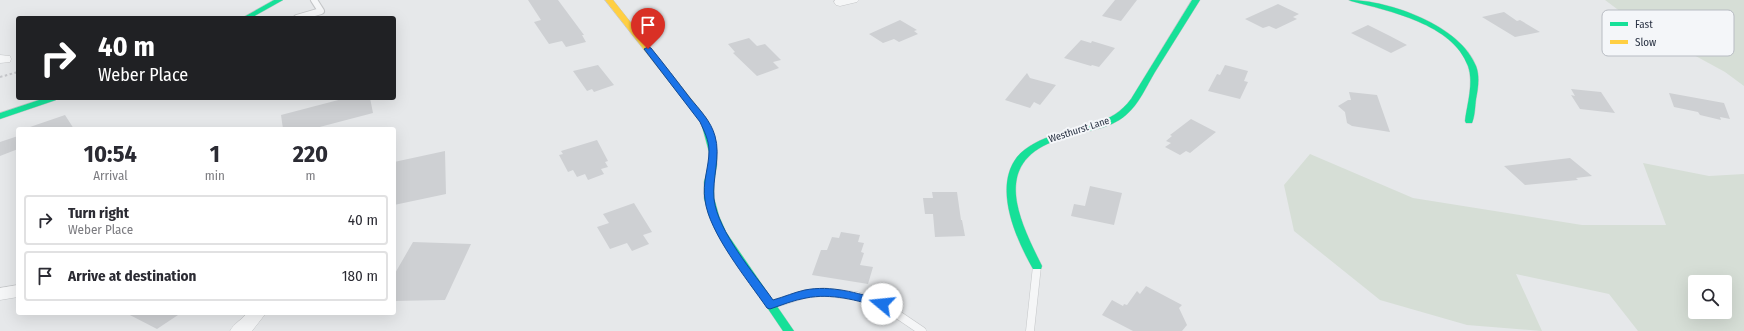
<!DOCTYPE html>
<style>
body{margin:0;font-family:"Fira Sans Condensed",sans-serif;background:#f7f7f7;color:#2b2b33;height:100vh;display:flex;flex-direction:column;font-size:15px;white-space:nowrap}
*{box-sizing:border-box;margin:0}
p{font-size:13px;color:#7c7c81}
.icon{flex:none;width:22px;height:22px;fill:none;stroke:currentColor;stroke-width:2;stroke-linecap:round;stroke-linejoin:round}
.map{position:relative;flex:1;overflow:hidden}
.details{position:absolute;left:16px;top:127px;width:380px;height:188px;display:flex;flex-direction:column;background:#fff;border-radius:4px;box-shadow:0 4px 16px #0002}
.details>*{flex:none}
.top-card{position:absolute;left:16px;top:16px;width:380px;height:84px;border-radius:4px;box-shadow:0 4px 16px #0002;background:#202124;color:#fff;overflow:hidden}
.controls{position:absolute;left:1688px;top:275px;display:grid;gap:8px}
.controls a{display:grid;place-items:center;width:44px;height:44px;border-radius:4px;background:#fff;box-shadow:0 4px 16px #0002;font-size:20px}
.pin{position:absolute;display:grid;place-items:center;width:34px;height:34px;color:#fff;margin:-41px -17px;border-radius:50% 50% 50% 0;rotate:-45deg;box-shadow:0 0 4px #0007}
.pin .icon{rotate:45deg}
.me{position:absolute;width:44px;margin:-22px;rotate:287deg;stroke-linejoin:round;filter:drop-shadow(0 0 3px #0008)}
.turn{display:flex;align-items:center;gap:14px;height:84px;padding:0 16px;font-size:18px}
.turn .icon{width:52px;height:52px;stroke-width:2.5}
.turn b{display:block;font-size:28px;line-height:34px}
.eta{display:flex;justify-content:space-evenly;align-items:center;height:68px;text-align:center}
.eta b{font-size:24px;font-weight:700;line-height:28px}
ul{padding:0;list-style:none}
li{display:flex;align-items:center;gap:12px;height:50px;margin:0 8px 6px;padding:0 8px;border:2px solid #e1e1e2;border-radius:4px}
li div{flex:1}
li b{display:block;font-size:15px}
li em{font-style:normal}
.map>svg:first-child{display:block}
.green{fill:#d6ded6;fill-rule:evenodd}
.building{fill:#ced0d3}
.lines{fill:none;stroke-linecap:round;stroke-linejoin:round}
.lane-far1-casing{stroke:#c4c6c8;stroke-width:8}
.lane-casing{stroke:#c4c6c8;stroke-width:9}
.street-casing{stroke:#c4c6c8;stroke-width:1}
.fast-casing{stroke:#c4c6c8;stroke-width:1}
.slow-casing{stroke:#c4c6c8;stroke-width:1}
.path{stroke:#c5c6ca;stroke-width:2;stroke-dasharray:2.5 2.5;stroke-linecap:butt}
.lane-far1{stroke:#f5f6f7;stroke-width:6}
.lane{stroke:#f5f6f7;stroke-width:8}
.street{fill:#f5f6f7;fill-rule:evenodd}
.fast{fill:#16e098;fill-rule:evenodd}
.slow{fill:#ffcf43;fill-rule:evenodd}
.route{fill:#1a73e8;stroke:#114b97}
.labels{text-anchor:middle;dominant-baseline:central;stroke-width:4;stroke-linejoin:round;paint-order:stroke}
.street-label{font-size:10px;fill:#2b3445;stroke:#f4f6f9}
.key{fill:#f4f6f9;stroke:#b8bcc3;stroke-width:1}
.key-label{font-size:11px;fill:#2b3445}
</style>
<div class="map">
<svg width="1744" height="331" viewBox="0 0 1744 331">
<rect width="100%" height="100%" fill="#e6e8ea"/>
<!-- green -->
<path class="green" d="M1605,0H1744V86L1725,72L1637,24Z
M1310,154L1413,198L1582,225H1666L1643,163L1709,176L1744,174V331H1638L1609,294L1516,274L1542,331L1467,325L1380,300L1294,231L1284,185ZM1695,282H1725V312H1695Z"/>
<!-- building -->
<path class="building" d="M528,0H558L584,35H582L586,42L566,47L562,41L549,44L534,22L541,20Z
M1115,0H1137L1121,21L1102,16Z
M1278,4L1299,14L1293,17L1297,19L1276,29L1269,26L1263,28L1245,19Z
M1504,12L1517,21L1520,20L1540,32L1515,37L1482,17Z
M900,20L917,30L914,31L918,34L899,42L894,39L883,43L869,34Z
M1368,25L1390,36L1407,45L1391,53L1351,33Z
M749,38L757,46L765,44L781,60L773,62L779,68L757,76L733,53L735,52L728,44Z
M1081,40L1091,43L1092,41L1115,48L1099,67L1092,65L1091,66L1064,58Z
M598,65L614,85L594,92L592,89L587,91L573,71Z
M1225,65L1248,71L1244,81L1248,82L1240,99L1208,91L1217,74L1220,75Z
M1027,73L1030,78L1056,85L1040,105L1034,102L1030,108L1005,100Z
M1571,89L1601,92L1615,113L1580,109L1571,95L1575,96Z
M1349,92L1377,95L1390,132L1352,126L1347,123L1345,112L1338,106L1348,100H1351Z
M1669,93L1724,103L1730,119L1720,117L1721,120L1700,115L1698,112L1674,107Z
M346,98H370L373,113L312,129H283L281,115Z
M65,115L74,129H30V127Z
M1191,119L1216,132L1190,153L1186,151L1180,155L1165,147L1171,143L1166,141L1172,136L1170,135Z
M18,136V149L0,156V142Z
M597,140L608,161L605,162L608,167L601,169L604,174L588,180L585,174L577,177L573,170L568,172L559,155L563,154L561,151Z
M445,151L446,194L394,205V162Z
M1570,158L1592,176L1576,178L1578,180L1525,185L1504,166Z
M1090,186L1122,193L1114,225L1071,216L1074,204L1085,206Z
M932,192H957L961,220H962L965,236L935,237L933,214H925L923,198H933Z
M634,203L652,232L643,235L649,244L632,251L627,243L610,249L597,227L609,223L603,214Z
M841,232L860,235L858,242L864,243L861,252L864,253L860,265L873,267L868,284L812,275L821,250H827L832,237L839,238Z
M413,242L471,244L445,300L394,301V275Z
M1146,286L1182,305L1179,308L1187,325L1182,331H1133L1102,315L1112,300L1123,306L1124,304L1127,305L1137,291L1140,294Z
M126,313H181L157,329Z"/>
<g class="lines">
<defs>
<path id="lane-far1" d="M297,18L321,11L314,0"/>
<path id="lane" d="M773,304L805,294L824,292L857,296L882,304L922,331
M1030,331L1037,266"/>
<path id="street" d="M835,0H859L857,2L840,6L836,5L834,2Z
M0,55L10,56L11,59L10,62L0,63Z
M18,285V297L0,300V288Z
M247,313H266L252,331H230C234,323 242,320 247,313Z"/>
<path id="fast" d="M274,0H283L251,18H242Z
M1192,0H1200C1185,24 1170,48 1155,72C1146,87 1139,104 1126,115C1109,130 1084,131 1063,138C990,160 1017,216 1042,266L1041,269H1033C1016,239 993,188 1017,157C1026,146 1042,139 1056,134C1084,124 1111,126 1131,99Z
M1349,0C1389,0 1461,26 1476,66C1480,76 1478,89 1476,99C1475,106 1475,116 1472,123H1466L1465,121C1467,104 1474,83 1468,66C1453,24 1389,11 1351,1Z
M45,98H57L56,100L0,119V113Z
M706,123L710,126L717,152V164L714,182V198L719,216L726,232L794,331H783L718,235L709,216L704,198V182L709,164V152L702,126Z"/>
<path id="slow" d="M605,0H613L707,119L710,126L709,128H703L700,121Z"/>
</defs>
<!-- lane-far1 casing -->
<use href="#lane-far1" class="lane-far1-casing"/>
<!-- lane casing -->
<use href="#lane" class="lane-casing"/>
<!-- street casing -->
<use href="#street" class="street-casing"/>
<!-- fast casing -->
<use href="#fast" class="fast-casing"/>
<!-- slow casing -->
<use href="#slow" class="slow-casing"/>
<!-- path -->
<path class="path" d="M0,77L18,72"/>
<!-- lane-far1 -->
<use href="#lane-far1" class="lane-far1"/>
<!-- lane -->
<use href="#lane" class="lane"/>
<!-- street -->
<use href="#street" class="street"/>
<!-- fast -->
<use href="#fast" class="fast"/>
<!-- slow -->
<use href="#slow" class="slow"/>
</g>
<!-- route -->
<path class="route" d="M648,47L651,48C664,64 677,81 690,98C699,109 711,121 715,136C721,156 712,178 714,199C718,232 754,273 773,300C784,297 795,292 805,290C831,285 857,293 882,300L885,301L887,304L885,307L882,308C857,300 831,293 806,298C794,300 782,305 770,309L767,308C747,279 709,233 705,200C702,183 709,167 709,151C709,140 704,131 700,122L644,49Z"/>
<g class="labels">
<!-- street labels -->
<g class="street-label">
<text transform="translate(1079 130) rotate(-18)">Westhurst Lane</text>
</g>
</g>
<!-- legend -->
<rect x="1602" y="10" width="132" height="46" rx="6" class="key"/>
<rect x="1610" y="22" width="18" height="4" fill="#16e098"/>
<rect x="1610" y="40" width="18" height="4" fill="#ffcf43"/>
<g class="key-label">
<text x="1635" y="28">Fast</text>
<text x="1635" y="46">Slow</text>
</g>
</svg>
<div class="controls">
<a><svg class="icon" aria-label="search" viewBox="0 0 24 24"><circle cx="10" cy="10" r="6"/><path d="M15 15l6 6"/></svg></a>
</div>
<div class="pin" style="left:648px;top:49px;background:#d93025"><svg class="icon" aria-label="arrive" viewBox="0 0 24 24"><path d="M6 21V4h12l-3 4 3 4H6"/></svg></div>
<svg class="me" style="left:882px;top:304px" viewBox="-20 -20 40 40"><circle r="19" fill="#fff"/><path d="M0-13L10 11 0 6-10 11z" fill="#1a73e8"/></svg>
<div class="top-card">
<div class="turn"><svg class="icon" aria-label="right" viewBox="0 0 24 24"><path d="M7 20v-9h11M14 6l5 5-5 5"/></svg><div><b>40 m</b>Weber Place</div></div>
</div>
<section class="details">
<div class="eta">
<div><b>10:54</b><p>Arrival</p></div>
<div><b>1</b><p>min</p></div>
<div><b>220</b><p>m</p></div>
</div>
<ul>
<li><svg class="icon" aria-label="right" viewBox="0 0 24 24"><path d="M7 20v-9h11M14 6l5 5-5 5"/></svg><div><b>Turn right</b><p>Weber Place</p></div><em>40 m</em></li>
<li><svg class="icon" aria-label="arrive" viewBox="0 0 24 24"><path d="M6 21V4h12l-3 4 3 4H6"/></svg><div><b>Arrive at destination</b></div><em>180 m</em></li>
</ul>
</section>
</div>
